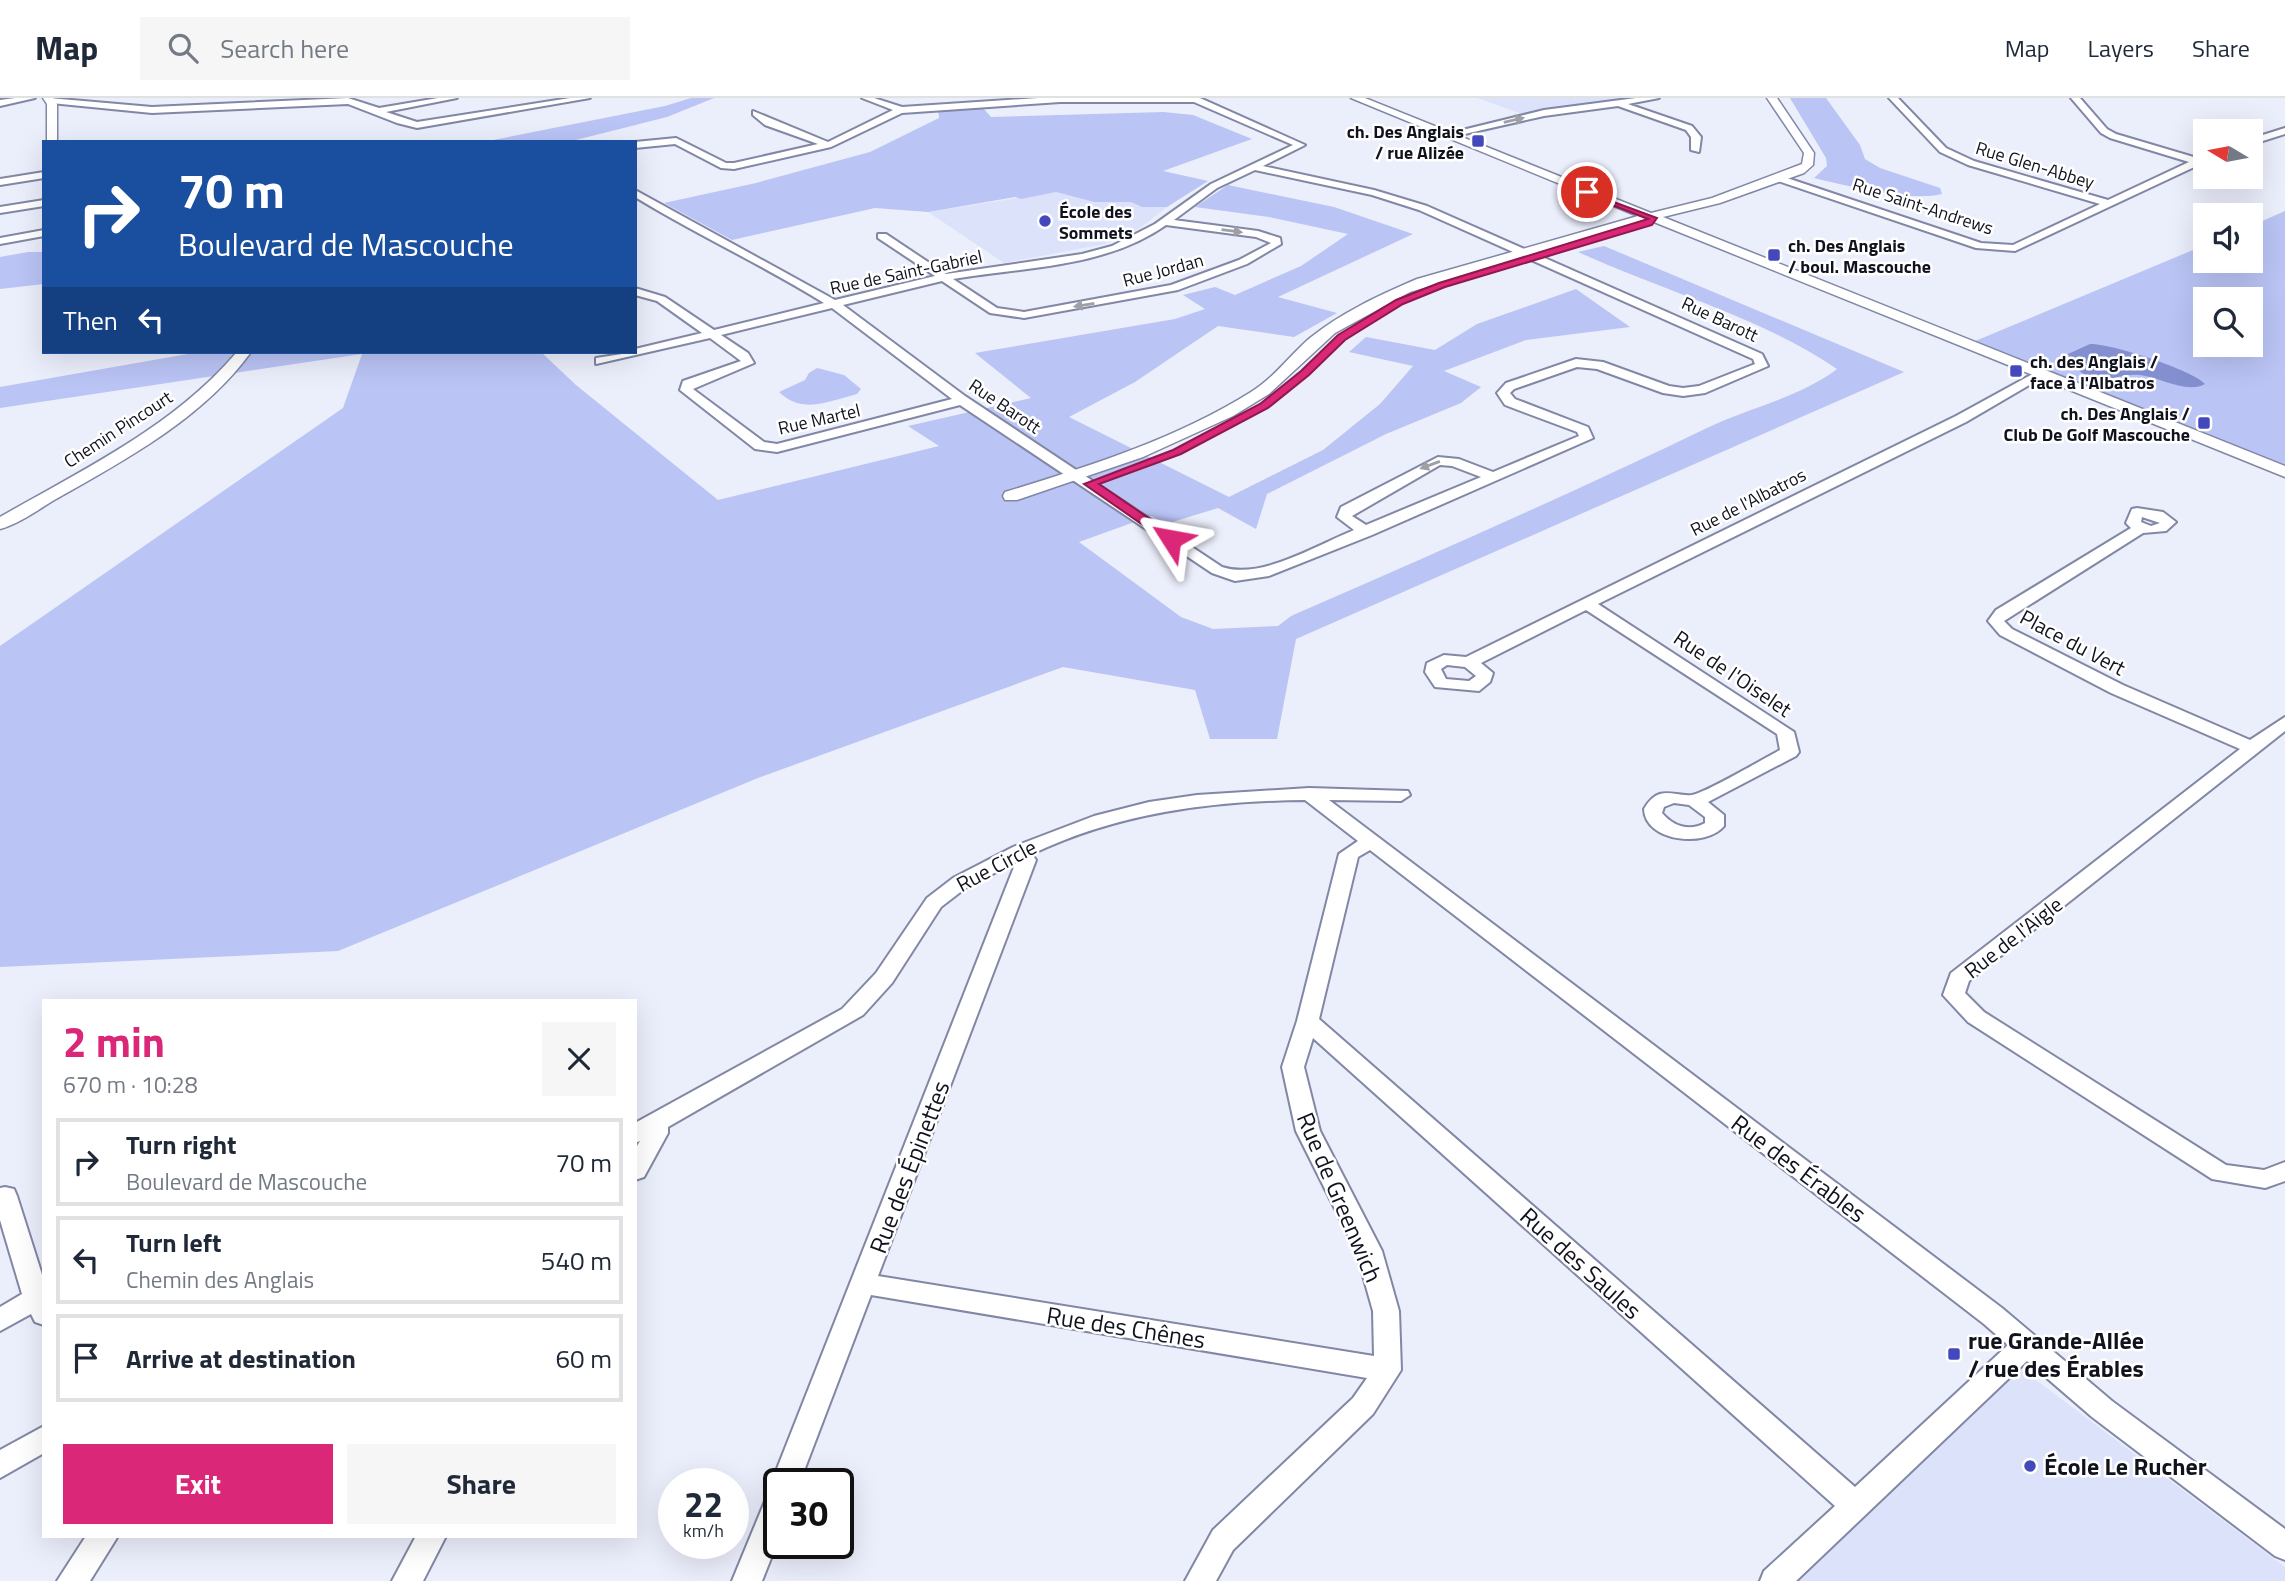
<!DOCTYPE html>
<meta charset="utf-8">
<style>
body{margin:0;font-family:"Titillium Web",sans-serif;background:#f6f6f7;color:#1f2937;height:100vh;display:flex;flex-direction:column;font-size:26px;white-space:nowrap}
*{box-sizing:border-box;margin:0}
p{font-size:23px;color:#747a83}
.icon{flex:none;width:38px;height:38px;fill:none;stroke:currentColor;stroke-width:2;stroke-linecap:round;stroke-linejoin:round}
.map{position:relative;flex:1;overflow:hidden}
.drawer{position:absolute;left:42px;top:901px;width:595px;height:539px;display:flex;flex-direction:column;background:#fff;border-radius:0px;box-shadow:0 7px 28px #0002}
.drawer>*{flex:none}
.top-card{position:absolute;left:42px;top:42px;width:595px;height:214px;border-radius:0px;box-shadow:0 7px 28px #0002;background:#1a4fa0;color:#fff;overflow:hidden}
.needle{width:46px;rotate:280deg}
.controls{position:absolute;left:2193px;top:21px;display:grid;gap:14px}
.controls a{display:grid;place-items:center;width:70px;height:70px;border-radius:0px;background:#fff;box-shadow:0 7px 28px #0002;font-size:35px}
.speed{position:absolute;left:658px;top:1370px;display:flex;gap:14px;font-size:35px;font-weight:700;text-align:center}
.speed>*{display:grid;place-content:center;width:91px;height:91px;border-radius:50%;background:#fff;box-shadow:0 7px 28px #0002;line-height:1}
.speed small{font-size:18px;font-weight:400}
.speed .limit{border:4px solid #111;border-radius:10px;background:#fff;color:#111}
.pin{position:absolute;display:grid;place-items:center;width:60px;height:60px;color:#fff;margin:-30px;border:4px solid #fff;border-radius:50%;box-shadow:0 2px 7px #0007}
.me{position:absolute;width:77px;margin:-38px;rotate:304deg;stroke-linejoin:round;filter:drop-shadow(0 0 5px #0008)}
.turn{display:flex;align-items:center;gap:24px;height:147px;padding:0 21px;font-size:32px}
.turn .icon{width:91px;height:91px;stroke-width:2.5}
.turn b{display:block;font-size:49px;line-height:60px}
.then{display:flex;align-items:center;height:66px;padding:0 21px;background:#0003;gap:14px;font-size:26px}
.round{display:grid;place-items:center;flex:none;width:74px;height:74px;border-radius:0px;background:#f6f6f7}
.summary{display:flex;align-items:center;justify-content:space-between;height:119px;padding:0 21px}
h1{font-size:42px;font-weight:700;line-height:52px;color:#db2777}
.action{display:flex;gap:14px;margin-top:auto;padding:14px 21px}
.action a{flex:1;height:80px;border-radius:0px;background:#db2777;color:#fff;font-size:28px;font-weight:700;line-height:80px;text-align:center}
.action a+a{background:#f6f6f7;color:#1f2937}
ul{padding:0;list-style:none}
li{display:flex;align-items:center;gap:21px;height:88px;margin:0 14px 10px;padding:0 7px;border:4px solid #e0e1e3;border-radius:0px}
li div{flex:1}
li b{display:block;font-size:26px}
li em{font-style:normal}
header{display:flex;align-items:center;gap:42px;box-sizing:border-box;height:98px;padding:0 35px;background:#fff;border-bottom:2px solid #e0e1e3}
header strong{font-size:33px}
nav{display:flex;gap:38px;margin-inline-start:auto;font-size:24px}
.search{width:490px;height:63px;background:#f6f6f7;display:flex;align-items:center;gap:18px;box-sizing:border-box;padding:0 24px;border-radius:0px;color:#747a83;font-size:26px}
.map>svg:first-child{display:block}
.built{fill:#dce2fa}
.green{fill:#bac4f5;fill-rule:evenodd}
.water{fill:#838fce}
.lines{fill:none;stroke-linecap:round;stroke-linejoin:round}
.minor-casing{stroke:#8187a5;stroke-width:4}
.tertiary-casing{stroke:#8187a5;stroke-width:3}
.minor{fill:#fff;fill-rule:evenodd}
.tertiary{fill:#fff;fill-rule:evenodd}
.oneway{fill:#9fa0a5}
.route{fill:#db2777;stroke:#8e194d;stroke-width:2}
.poi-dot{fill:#4448bd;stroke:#fff;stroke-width:2.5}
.labels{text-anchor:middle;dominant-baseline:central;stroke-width:5;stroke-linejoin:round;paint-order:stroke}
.far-poi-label{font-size:18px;font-weight:bold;fill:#10121d;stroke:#fff;text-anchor:start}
.far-street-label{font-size:18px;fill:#10121d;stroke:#fff}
.street-label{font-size:21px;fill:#10121d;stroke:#fff}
.near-street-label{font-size:24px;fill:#10121d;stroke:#fff}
.near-poi-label{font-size:24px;font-weight:bold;fill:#10121d;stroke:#fff;text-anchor:start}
</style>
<header>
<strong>Map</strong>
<div class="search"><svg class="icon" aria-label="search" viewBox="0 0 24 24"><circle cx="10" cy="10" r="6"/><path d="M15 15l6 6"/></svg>Search here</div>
<nav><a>Map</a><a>Layers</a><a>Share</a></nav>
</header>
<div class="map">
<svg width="2285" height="1483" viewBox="0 0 2285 1483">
<rect width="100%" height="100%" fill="#ebeefb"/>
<!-- built -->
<path class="built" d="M1477,0H1655L1531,19Z
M1056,94L1094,104H1131L1142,109H1167L1140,130L1105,146L1004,165L928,114Z
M2016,1267L2285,1469V1483H1786Z"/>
<!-- green -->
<path class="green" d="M691,0H714L667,19L568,44H483L665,8Z
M1790,0H1826L1860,47L1865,61L1880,70L1940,90L1942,96C1909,104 1848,88 1814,80L1827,68L1826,60Z
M983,10L991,19L1163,14L1193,17L1252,41L1163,73L1208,83L1167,109H1142L1131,104H1094L1056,94L1021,101L1015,99L928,114L875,110L732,142L664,105L756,85L870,54L939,20L938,11Z
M1228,87L1334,109L1413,136L1278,199L1337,215L1294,239L1218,228L1135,284L1069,319L1229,399L1323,352L1380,306L1413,268L1349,254L1366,239L1435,252L1477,226L1576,191L1630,229L1526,242L1444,273L1481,289L1461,305L1386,336L1267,396L1256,431L1218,410L1166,426L1151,418L1079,444L1181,519L1213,531L1278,528L1291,518C1431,457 1570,396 1707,330C1750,309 1799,300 1837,271C1759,218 1663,193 1578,154L1604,148L1904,274L1296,541L1277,641H1210L1195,592L1063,569L758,680L338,853L0,869V548L343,310L362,256L0,310V289L199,254H541L576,287L718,402L939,348L908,328L1031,300L975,255L1175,221L1205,211L1183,197L1215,189L1235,197L1301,168L1348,136L1269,119L1195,109Z
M2285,113V375L1968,246L2205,147V163H2250L2251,128ZM2205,201H2250V247H2205Z
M28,154H44V186L0,191V159Z
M817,270L844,277L861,291L857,296C829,303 803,317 779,294L805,282L809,275Z"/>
<!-- water -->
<path class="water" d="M2090,246C2109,245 2193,272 2205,286C2187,296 2159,279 2140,277C2125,275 2111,283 2096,280C2081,277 2073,270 2068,256Z"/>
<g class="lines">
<defs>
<path id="minor" d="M15,0H35L0,8V2Z
M49,0L152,9L348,0L379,10L438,0H457L386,14L417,24L570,0H590L417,30L397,25L348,6L152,15L51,5L47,2Z
M862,0H874L902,9L1038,0H1200L1305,47L1263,68L1374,92L1427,108L1762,256L1768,268L1705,295L1683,298L1663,295L1597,271L1577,269L1514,291L1510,295L1515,301L1588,329L1593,340L1372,437L1269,478L1235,483L1212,475L960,307L777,354L755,351L680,292L683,283L741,263L710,240L596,266V260L635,254V251L702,235L657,203L635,197V190L665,199L714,232L824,205C763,167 697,137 635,99V92L835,202L935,178L878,140V136H886L946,176L1082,156L1112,148L1155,126L1211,86L1293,47L1194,4H1060L902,15L831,49L734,71L721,70L675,46L635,50V44L676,40L726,65H734L818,46L765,27L753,17V13L828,44L893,12ZM1255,72L1372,97L1419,112L1753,261L1755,266L1699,288L1683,290L1669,288L1603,264L1576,261L1506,285L1497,295L1505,307L1577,334L1579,338L1493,374L1459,361L1438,359L1341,409L1337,419L1354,432C1317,447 1261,482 1222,469L965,298L843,207L942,183L990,215L1024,220L1178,192L1247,166L1281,146L1280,140L1258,133L1174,122L1217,90ZM1166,127L1256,139L1271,145L1239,162L1171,187L1024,214L997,210L953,181C1024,169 1105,170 1166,127ZM832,210L952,301L777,346L764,344L693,291L754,265L748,255L721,237ZM1440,367L1452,368L1481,379L1366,427L1352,418Z
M1636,0H1659L1628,6L1692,28L1701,39L1699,54L1691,52V39L1686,32L1618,8L1544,18L1447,40L1442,37L1544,12Z
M1889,0H1898L1946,50L1974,63L2108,102L2189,64L2110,40L2101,35L2071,0H2080L2107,31L2116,36L2197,60L2205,57V64L2015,153L1976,150L1778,83V79H1784L1981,145L2013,147L2100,106L1968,67L1940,54Z
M2285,30V36L2250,47V41Z
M44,74V80L0,87V81Z
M44,102V108L0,115V109Z
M44,132V138L0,146V140Z
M2038,273L2048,276L1966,324L1598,506L1794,634L1799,654L1796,658L1708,704L1724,717V728C1706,750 1645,744 1644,711C1659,685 1673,699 1692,697C1705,695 1765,660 1780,652L1777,636L1586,512L1481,565L1493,575L1490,584L1479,593L1435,589L1425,574L1427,565L1444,557L1466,559L1956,318ZM1447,567L1465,569L1476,578L1469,583L1446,581L1441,571ZM1674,705L1689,707L1705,719V725C1689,734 1673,728 1662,715L1664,709Z
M2137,410L2163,414L2176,424L2166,433L2143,435L2004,523L2012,531L2123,587L2250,642L2285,619V633L1969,883L1965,895L1984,914L2226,1067L2264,1072L2285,1064V1083L2265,1090L2212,1081L1968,924L1943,897L1951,875L2240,651L2111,595L2000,537L1988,523L1996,512L2131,430L2126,425L2132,411ZM2142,419L2160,425L2151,428L2141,424Z
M1309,690L1408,693L1410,697L1401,703L1329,702L2002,1210L2112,1303L2285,1431V1462L2275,1458L2092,1319L2027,1263L1796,1483H1760L1764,1473L1835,1408L1313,940L1304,969L1320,1033L1382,1153L1399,1213L1401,1272L1373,1316L1233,1452L1216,1483H1185L1213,1432L1353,1300L1367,1280L871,1197L799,1386H779V1440L762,1483H732L765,1403L769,1394L773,1392L771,1386L1016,764L967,789L941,809L892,885L863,917L668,1029V1035L644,1079L635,1082V1051L640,1043L635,1045V1025L842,911L876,875L927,800L953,780L1013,749L1094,718L1149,704L1197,697ZM1305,702L1358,743L1339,756L1297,923L1282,969L1296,1033L1356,1153L1373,1213L1374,1258L878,1178L1036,762L1032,756C1118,715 1210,703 1305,702ZM1370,752L1984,1226L2008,1247L1855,1389L1319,921L1358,759Z
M5,1089L14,1091L17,1098L44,1183V1227L35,1224L31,1216L0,1233V1209L22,1196L0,1122V1090Z
M44,1328V1355L0,1380V1352Z
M86,1438H118L90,1483H57Z
M416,1438H446L423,1483H392Z"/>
<path id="tertiary" d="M43,0H53L57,6V44H47V6Z
M1351,0H1365L1651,115L1712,100L1802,66L1804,55L1767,0H1777L1814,55L1813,67L1804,75L1720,105L1663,119L2285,368V379L1649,122L1410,194L1335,235L1269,296L1233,318L1143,359L1017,402H1005L1003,398L1005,394C1090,368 1176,341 1251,294C1274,280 1290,257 1310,240C1342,214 1380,197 1417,181L1638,118Z
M237,254H251C203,320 127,361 56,401C39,411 19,426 0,431V419C84,371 173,329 237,254Z"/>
</defs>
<!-- minor casing -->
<use href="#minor" class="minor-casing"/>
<!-- tertiary casing -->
<use href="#tertiary" class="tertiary-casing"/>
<!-- minor -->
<use href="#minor" class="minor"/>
<!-- tertiary -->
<use href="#tertiary" class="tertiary"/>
</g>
<!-- one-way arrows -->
<defs><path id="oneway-solid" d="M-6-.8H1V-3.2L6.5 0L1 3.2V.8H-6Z" transform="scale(1.75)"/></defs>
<g class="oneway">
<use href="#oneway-solid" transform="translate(1514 22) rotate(-13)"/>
<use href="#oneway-solid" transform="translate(1232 133) rotate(7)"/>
<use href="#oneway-solid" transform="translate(1084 207) rotate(171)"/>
<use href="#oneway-solid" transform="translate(1430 367) rotate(160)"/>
</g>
<!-- route -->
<path class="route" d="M1584,93L1657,120L1652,127L1445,189L1403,206L1345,242L1309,277L1268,310L1181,356L1099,386L1175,438V443H1166L1084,386L1173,352L1260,306L1301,273L1338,237L1396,202L1439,185L1648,121L1584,96Z"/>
<!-- markers -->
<g class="poi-dot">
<rect x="1471" y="36" width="14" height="14" rx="3.5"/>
<circle cx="1045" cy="123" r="7"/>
<rect x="1767" y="150" width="14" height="14" rx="3.5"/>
<rect x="2009" y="266" width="14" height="14" rx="3.5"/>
<rect x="2197" y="318" width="14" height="14" rx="3.5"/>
<rect x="1947" y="1249" width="14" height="14" rx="3.5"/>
<circle cx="2030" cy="1368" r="7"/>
</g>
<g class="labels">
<!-- far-poi labels -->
<g class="far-poi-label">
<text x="1464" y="33" text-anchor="end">ch. Des Anglais<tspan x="1464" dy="21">/ rue Alizée</tspan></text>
<text x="1059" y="113">École des<tspan x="1059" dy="21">Sommets</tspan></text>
<text x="1788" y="147">ch. Des Anglais<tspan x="1788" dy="21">/ boul. Mascouche</tspan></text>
<text x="2030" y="263">ch. des Anglais /<tspan x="2030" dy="21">face à l'Albatros</tspan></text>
<text x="2190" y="315" text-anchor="end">ch. Des Anglais /<tspan x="2190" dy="21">Club De Golf Mascouche</tspan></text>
</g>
<!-- far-street labels -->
<g class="far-street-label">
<text transform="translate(2035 67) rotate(17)">Rue Glen-Abbey</text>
<text transform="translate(1923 108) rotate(18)">Rue Saint-Andrews</text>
<text transform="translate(1163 172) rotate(-15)">Rue Jordan</text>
<text transform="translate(906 174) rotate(-12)">Rue de Saint-Gabriel</text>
<text transform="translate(1720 221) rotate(25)">Rue Barott</text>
<text transform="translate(1005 308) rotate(34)">Rue Barott</text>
<text transform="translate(819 321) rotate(-13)">Rue Martel</text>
<text transform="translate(118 331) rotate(-33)">Chemin Pincourt</text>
<text transform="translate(1748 404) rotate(-27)">Rue de l'Albatros</text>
</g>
<!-- street labels -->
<g class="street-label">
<text transform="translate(2073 544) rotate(28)">Place du Vert</text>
<text transform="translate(1733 575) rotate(34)">Rue de l'Oiselet</text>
<text transform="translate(996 767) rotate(-28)">Rue Circle</text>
<text transform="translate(2013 839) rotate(-38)">Rue de l'Aigle</text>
</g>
<!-- near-street labels -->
<g class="near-street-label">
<text transform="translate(909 1069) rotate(-69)">Rue des Épinettes</text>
<text transform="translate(1799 1070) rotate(37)">Rue des Érables</text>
<text transform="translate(1340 1099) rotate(67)">Rue de Greenwich</text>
<text transform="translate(1581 1165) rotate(42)">Rue des Saules</text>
<text transform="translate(1126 1229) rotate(9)">Rue des Chênes</text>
</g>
<!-- near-poi labels -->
<g class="near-poi-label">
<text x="1968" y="1242">rue Grande-Allée<tspan x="1968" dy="28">/ rue des Érables</tspan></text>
<text x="2044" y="1368">École Le Rucher</text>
</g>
</g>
</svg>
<div class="controls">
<a><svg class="needle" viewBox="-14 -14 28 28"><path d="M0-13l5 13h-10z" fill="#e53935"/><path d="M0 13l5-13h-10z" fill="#747a83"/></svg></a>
<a><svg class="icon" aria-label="sound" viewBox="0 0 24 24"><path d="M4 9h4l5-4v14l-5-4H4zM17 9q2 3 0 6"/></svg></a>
<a><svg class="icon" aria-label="search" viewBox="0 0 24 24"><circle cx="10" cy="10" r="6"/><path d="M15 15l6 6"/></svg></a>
</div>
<div class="speed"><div>22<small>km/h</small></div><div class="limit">30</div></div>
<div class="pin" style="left:1587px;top:94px;background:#d93025"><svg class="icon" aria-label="arrive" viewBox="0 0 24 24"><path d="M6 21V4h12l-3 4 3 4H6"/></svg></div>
<svg class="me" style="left:1171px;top:441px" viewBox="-20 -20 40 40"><path d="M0-17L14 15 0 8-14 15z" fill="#db2777" stroke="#fff" stroke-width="4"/></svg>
<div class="top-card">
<div class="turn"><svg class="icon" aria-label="right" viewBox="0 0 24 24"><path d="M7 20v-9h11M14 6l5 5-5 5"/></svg><div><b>70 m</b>Boulevard de Mascouche</div></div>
<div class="then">Then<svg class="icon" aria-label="left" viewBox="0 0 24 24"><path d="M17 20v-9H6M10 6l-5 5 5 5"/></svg></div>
</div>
<section class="drawer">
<div class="summary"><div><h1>2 min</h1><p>670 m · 10:28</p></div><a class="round"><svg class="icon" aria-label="close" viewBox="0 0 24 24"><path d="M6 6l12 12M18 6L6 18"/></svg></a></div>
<ul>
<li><svg class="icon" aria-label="right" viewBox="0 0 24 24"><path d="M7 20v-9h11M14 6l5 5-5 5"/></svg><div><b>Turn right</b><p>Boulevard de Mascouche</p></div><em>70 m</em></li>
<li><svg class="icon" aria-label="left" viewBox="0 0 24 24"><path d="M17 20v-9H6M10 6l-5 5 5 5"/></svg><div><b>Turn left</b><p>Chemin des Anglais</p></div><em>540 m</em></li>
<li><svg class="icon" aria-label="arrive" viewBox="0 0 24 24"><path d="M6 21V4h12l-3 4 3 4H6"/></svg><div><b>Arrive at destination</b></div><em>60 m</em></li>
</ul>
<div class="action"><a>Exit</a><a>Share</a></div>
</section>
</div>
